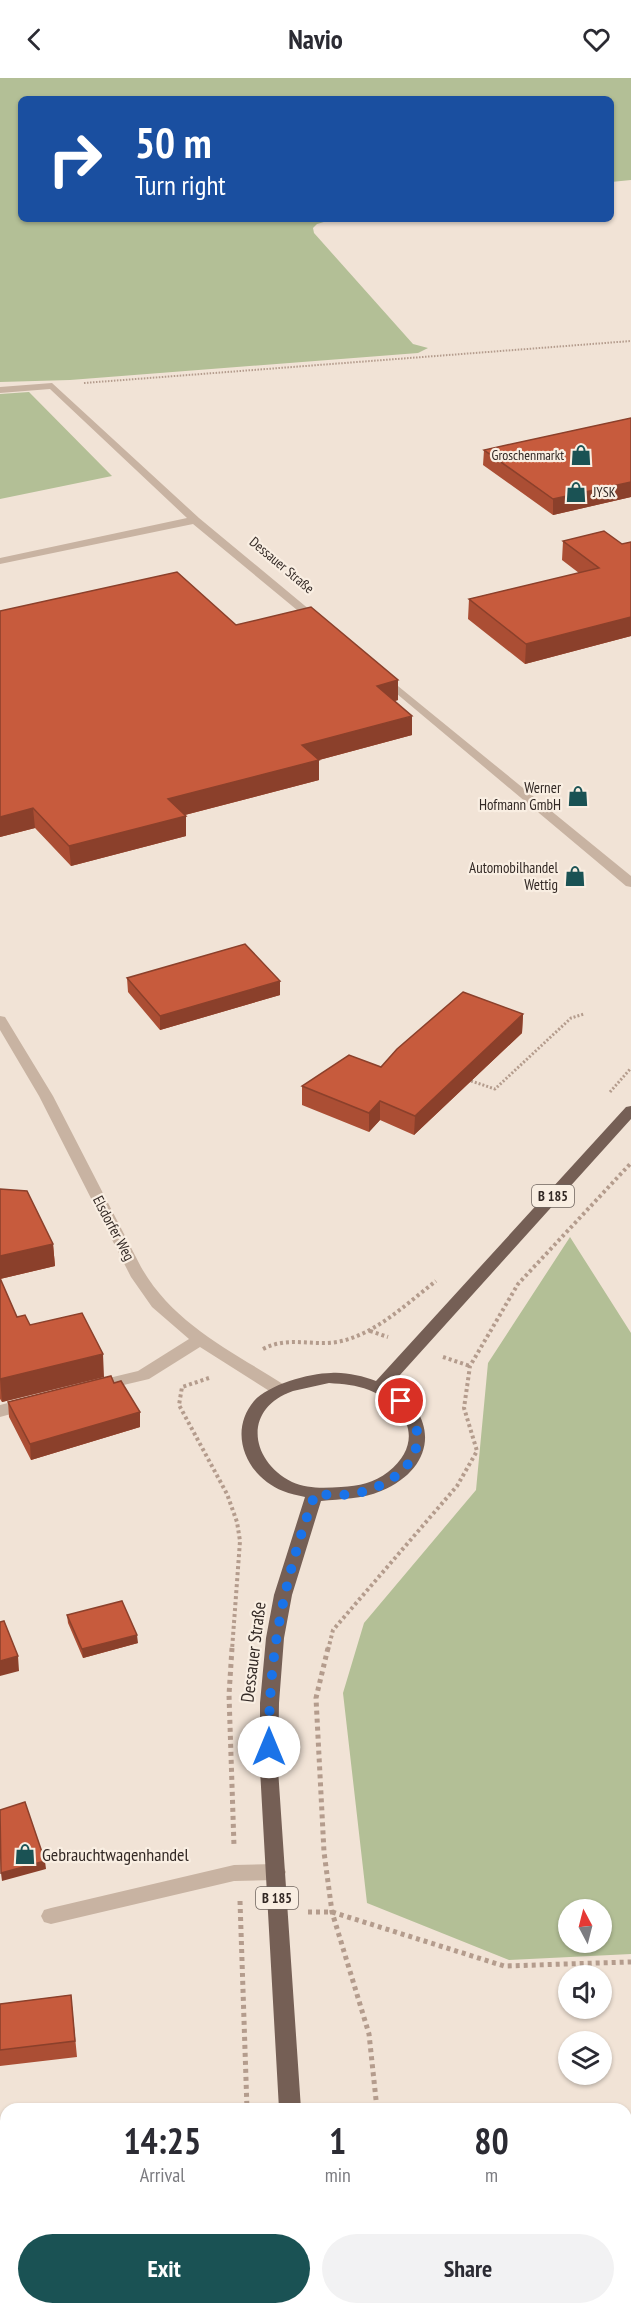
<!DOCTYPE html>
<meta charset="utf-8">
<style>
body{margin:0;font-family:"PT Sans Narrow",sans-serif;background:#f2f2f3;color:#2b2b33;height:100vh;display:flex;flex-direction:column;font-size:22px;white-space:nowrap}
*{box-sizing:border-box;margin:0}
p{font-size:20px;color:#7c7c81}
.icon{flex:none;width:33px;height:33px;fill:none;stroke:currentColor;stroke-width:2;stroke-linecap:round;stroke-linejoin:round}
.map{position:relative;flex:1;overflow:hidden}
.drawer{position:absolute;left:0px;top:2025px;width:632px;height:212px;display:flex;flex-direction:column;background:#fff;border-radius:18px 18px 0 0;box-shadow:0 2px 4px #0004}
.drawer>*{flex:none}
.hud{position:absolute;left:18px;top:18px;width:596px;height:126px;border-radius:9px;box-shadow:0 2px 4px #0004;background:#1a4fa0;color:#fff;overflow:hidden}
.needle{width:39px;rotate:353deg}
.tools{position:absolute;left:558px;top:1821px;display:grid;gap:12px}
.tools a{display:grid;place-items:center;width:54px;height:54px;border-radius:50%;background:#fff;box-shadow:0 2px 4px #0004;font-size:30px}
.pin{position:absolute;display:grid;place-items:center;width:51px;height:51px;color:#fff;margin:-26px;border:3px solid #fff;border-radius:50%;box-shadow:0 2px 6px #0007}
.me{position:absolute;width:66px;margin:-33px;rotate:0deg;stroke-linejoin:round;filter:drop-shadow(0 0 4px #0008)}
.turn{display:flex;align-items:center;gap:21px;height:126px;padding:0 18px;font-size:27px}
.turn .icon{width:78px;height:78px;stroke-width:2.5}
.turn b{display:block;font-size:42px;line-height:51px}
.eta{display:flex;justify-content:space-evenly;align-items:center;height:102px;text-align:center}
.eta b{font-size:36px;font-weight:700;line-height:42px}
.cta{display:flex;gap:12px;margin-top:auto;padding:12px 18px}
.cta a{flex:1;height:69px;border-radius:36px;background:#1a5254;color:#fff;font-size:24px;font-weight:700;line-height:69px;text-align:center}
.cta a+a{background:#f2f2f3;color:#2b2b33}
header{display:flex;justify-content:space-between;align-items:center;height:78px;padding:0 18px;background:#fff;font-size:27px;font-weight:700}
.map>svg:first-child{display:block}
.green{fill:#b3bf96;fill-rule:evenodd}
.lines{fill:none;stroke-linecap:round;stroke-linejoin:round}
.path-far3{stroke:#b49c8d;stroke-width:2;stroke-dasharray:1.5 1.5;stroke-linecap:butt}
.path-far2{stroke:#b49c8d;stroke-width:3;stroke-dasharray:2 2;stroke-linecap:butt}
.path-far1{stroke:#b49c8d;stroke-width:4;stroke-dasharray:3 3;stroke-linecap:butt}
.path{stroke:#b49c8d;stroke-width:5;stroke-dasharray:4 4;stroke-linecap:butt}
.minor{fill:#c8b3a2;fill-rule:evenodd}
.major{fill:#755f55;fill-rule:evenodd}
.wall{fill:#ab4e34}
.shaded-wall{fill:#8b402b}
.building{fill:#c75b3d;stroke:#8b402b;stroke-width:1.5}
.route{stroke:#1a73e8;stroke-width:10;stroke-dasharray:0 18}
.labels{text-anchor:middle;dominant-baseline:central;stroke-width:4.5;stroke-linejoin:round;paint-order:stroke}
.far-poi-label{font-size:14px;fill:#332925;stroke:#f9eee2;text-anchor:end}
.far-street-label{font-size:14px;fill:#332925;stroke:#f9eee2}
.shield{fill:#f9eee2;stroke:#6e645e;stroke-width:1.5}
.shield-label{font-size:14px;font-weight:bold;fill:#332925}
.poi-label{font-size:15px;fill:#332925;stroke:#f9eee2;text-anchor:end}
.street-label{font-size:15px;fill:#332925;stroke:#f9eee2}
.near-street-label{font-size:18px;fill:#332925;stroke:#f9eee2}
.near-poi-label{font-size:18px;fill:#332925;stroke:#f9eee2;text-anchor:start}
</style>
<header><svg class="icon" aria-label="back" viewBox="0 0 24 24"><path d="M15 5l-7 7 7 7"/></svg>Navio<svg class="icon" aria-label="heart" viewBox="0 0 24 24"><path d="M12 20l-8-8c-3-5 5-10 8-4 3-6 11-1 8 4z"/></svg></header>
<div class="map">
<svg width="631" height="2236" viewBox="0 0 631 2236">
<rect width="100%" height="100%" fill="#f1e3d6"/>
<!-- green -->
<path class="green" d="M0,0H631V102L611,104L610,21H21V141H334L317,146L313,150L314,155L413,266L428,270L418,275L70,302L0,304Z
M29,314L112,398L0,421V316Z
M570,1159L631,1255V1876L509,1882L367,1825L343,1615L364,1545L476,1412L488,1285ZM568,1832H602V1864H568Z"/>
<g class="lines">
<!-- path-far3 -->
<path class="path-far3" d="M84,305L631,263"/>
<!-- path-far2 -->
<path class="path-far2" d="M471,1003L495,1011L571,940L584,936
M610,1014L631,990"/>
<!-- path-far1 -->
<path class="path-far1" d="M370,1253L388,1259
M263,1271C288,1258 311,1268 337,1264C375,1257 406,1226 436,1203
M443,1279L470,1288
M209,1300L182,1309L179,1327L227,1416L237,1444L240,1463L232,1572
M328,1572L333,1552L457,1408L477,1373L464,1330L470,1288L518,1206L631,1085"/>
<!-- path -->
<path class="path" d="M232,1570L229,1617L234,1768
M328,1570L316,1620L324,1774L332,1834L369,1956L377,2031
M240,1823L247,2031
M308,1834H332L504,1888L631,1884
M255,2230V2236
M399,2230V2236"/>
<!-- minor -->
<path class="minor" d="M52,305L199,440L322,542V546H314L193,446L0,486V480L187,440L50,311L0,315V309Z
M382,595L631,798V809L626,808L378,600L376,598Z
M0,938L5,939L53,1018L141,1189C174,1247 232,1273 286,1308L288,1312L286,1316H274L200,1269L149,1301L94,1314L88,1313L86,1309L88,1305L138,1293L189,1261L152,1229L131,1199L39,1018L0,952Z
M27,1320L33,1322L35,1326L33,1330L0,1339V1327Z
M276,1786L283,1788L286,1794L283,1800L276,1802L234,1803L51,1846L44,1844L41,1838L44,1832L51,1830L234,1787Z"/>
<!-- major -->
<path class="major" d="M631,1028V1041L390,1308C441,1338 435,1391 381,1413C362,1421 341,1421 321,1423L292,1517L284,1560L279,1625L278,1691L301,2031H279L260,1691V1625L266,1560L274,1517L305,1419C298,1417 290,1416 283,1413C247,1399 227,1355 254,1323C268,1307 309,1295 331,1295C346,1294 362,1298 376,1303L626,1029ZM329,1305C343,1306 356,1307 369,1312C409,1328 425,1365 388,1394C374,1405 359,1408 341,1409C325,1410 307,1411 292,1404C249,1382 243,1330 293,1313C305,1310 317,1308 329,1305Z
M292,2230H314V2236H292Z"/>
</g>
<!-- wall -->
<path class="wall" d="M631,340V419L553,437L483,387L484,372Z
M563,463L622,466L631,464V558L525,586L468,541L469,521L579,495L562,482Z
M0,533L236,547L398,602V622L395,623L412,657L319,682V702L185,737L186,758L71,788L35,750L0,759Z
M127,900L280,917L160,952L128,914Z
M523,936L522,955L414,1057L380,1042L369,1054L302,1027V1008L381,989Z
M0,1111L53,1166L55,1188L0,1201L17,1239L104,1299L2,1324L0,1321Z
M114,1305L140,1334V1349L31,1382L9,1339L8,1324Z
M67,1537L138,1565L83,1580L68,1545Z
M71,1917L77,1979L0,1988V1926Z"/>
<!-- shaded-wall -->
<path class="shaded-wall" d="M631,404V419L553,437V421Z
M631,539V558L525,586L526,566Z
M398,602V622L377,627V608Z
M412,638V657L319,682V702L169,741L168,721L302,667Z
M33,730L35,750L0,759V739Z
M186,738V758L71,788L69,768Z
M280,903V917L160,952V938Z
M523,936L522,955L414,1057L415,1038Z
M380,1023V1042L369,1054V1035Z
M53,1166L55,1188L0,1201V1178Z
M103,1276L104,1299L2,1324L0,1301Z
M140,1334V1349L31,1382L30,1366Z
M137,1557L138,1565L83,1580L82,1571Z
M18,1578L19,1593L0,1598V1583Z
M45,1783L46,1791L2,1803L1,1795Z"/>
<!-- building -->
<path class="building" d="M631,340V404L553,421L484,372Z
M604,453L622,466L631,464V539L526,566L469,521L599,490L563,463Z
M177,494L236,547L311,529L398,602L377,608L412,638L302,667L319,682L168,721L186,738L69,768L33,730L0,739V533Z
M245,866L280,903L160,938L127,900Z
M463,914L523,936L415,1038L380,1023L369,1035L302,1008L349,977L381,989L397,971Z
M0,1111L27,1113L53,1166L0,1178Z
M0,1200L17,1239L25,1237L30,1247L82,1235L103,1276L0,1301Z
M111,1298L114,1305L121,1303L140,1334L30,1366L8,1324Z
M122,1523L137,1557L82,1571L67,1537Z
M4,1543L18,1578L0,1583V1544Z
M25,1724L45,1783L1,1795L0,1732Z
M71,1917L75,1963L0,1972V1926Z
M6,2063V2230H26V2236H0V2064Z"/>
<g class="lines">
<!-- route -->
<path class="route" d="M269,1669C268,1578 284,1501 315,1416C331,1417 347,1418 362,1414C407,1402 438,1364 401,1323"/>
</g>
<!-- icons -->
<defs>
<symbol id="shop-bare" viewBox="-9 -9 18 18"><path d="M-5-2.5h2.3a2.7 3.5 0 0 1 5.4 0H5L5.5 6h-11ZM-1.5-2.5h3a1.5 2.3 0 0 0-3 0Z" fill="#1a5254" stroke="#f9eee2" stroke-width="2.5" paint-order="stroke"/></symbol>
</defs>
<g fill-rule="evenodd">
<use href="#shop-bare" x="566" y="362" width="30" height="30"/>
<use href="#shop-bare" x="561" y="399" width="30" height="30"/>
<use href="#shop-bare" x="563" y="703" width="30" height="30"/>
<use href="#shop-bare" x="560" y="783" width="30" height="30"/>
<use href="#shop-bare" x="10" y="1761" width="30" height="30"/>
</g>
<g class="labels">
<!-- far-poi labels -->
<g class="far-poi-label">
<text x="564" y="377">Groschenmarkt</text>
<text x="593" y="414" text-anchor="start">JYSK</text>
</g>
<!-- far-street labels -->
<g class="far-street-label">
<text transform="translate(282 487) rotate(40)">Dessauer Straße</text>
</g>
<!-- shield labels -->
<g class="shield">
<rect x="532" y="1107" width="42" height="22" rx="4.5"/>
<rect x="256" y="1809" width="42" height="22" rx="4.5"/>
</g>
<g class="shield-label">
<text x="553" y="1118">B 185</text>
<text x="277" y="1820">B 185</text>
</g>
<!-- poi labels -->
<g class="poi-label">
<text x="561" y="709">Werner<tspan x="561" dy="17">Hofmann GmbH</tspan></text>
<text x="558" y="789">Automobilhandel<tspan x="558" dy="17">Wettig</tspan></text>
</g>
<!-- street labels -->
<g class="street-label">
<text transform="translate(114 1150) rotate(62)">Elsdorfer Weg</text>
</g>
<!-- near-street labels -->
<g class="near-street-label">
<text transform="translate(253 1574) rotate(-83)">Dessauer Straße</text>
</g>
<!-- near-poi labels -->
<g class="near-poi-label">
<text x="42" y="1776">Gebrauchtwagenhandel</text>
</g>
</g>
</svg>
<div class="tools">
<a><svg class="needle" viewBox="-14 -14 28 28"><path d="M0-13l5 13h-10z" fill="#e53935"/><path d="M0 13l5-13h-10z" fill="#7c7c81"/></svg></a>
<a><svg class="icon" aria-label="sound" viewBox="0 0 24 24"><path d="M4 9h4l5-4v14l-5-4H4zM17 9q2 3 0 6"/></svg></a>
<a><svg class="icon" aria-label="layers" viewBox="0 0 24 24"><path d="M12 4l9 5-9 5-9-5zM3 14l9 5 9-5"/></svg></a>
</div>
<div class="pin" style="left:401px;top:1323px;background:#d93025"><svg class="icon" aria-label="arrive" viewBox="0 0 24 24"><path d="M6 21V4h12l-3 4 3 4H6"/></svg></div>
<svg class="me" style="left:269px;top:1669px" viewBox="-20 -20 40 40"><circle r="19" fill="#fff"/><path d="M0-13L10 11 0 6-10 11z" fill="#1a73e8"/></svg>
<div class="hud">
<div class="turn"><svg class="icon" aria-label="right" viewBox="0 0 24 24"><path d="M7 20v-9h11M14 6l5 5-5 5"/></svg><div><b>50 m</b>Turn right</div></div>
</div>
<section class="drawer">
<div class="eta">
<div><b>14:25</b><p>Arrival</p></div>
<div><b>1</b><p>min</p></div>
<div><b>80</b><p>m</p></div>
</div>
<div class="cta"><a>Exit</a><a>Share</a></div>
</section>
</div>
